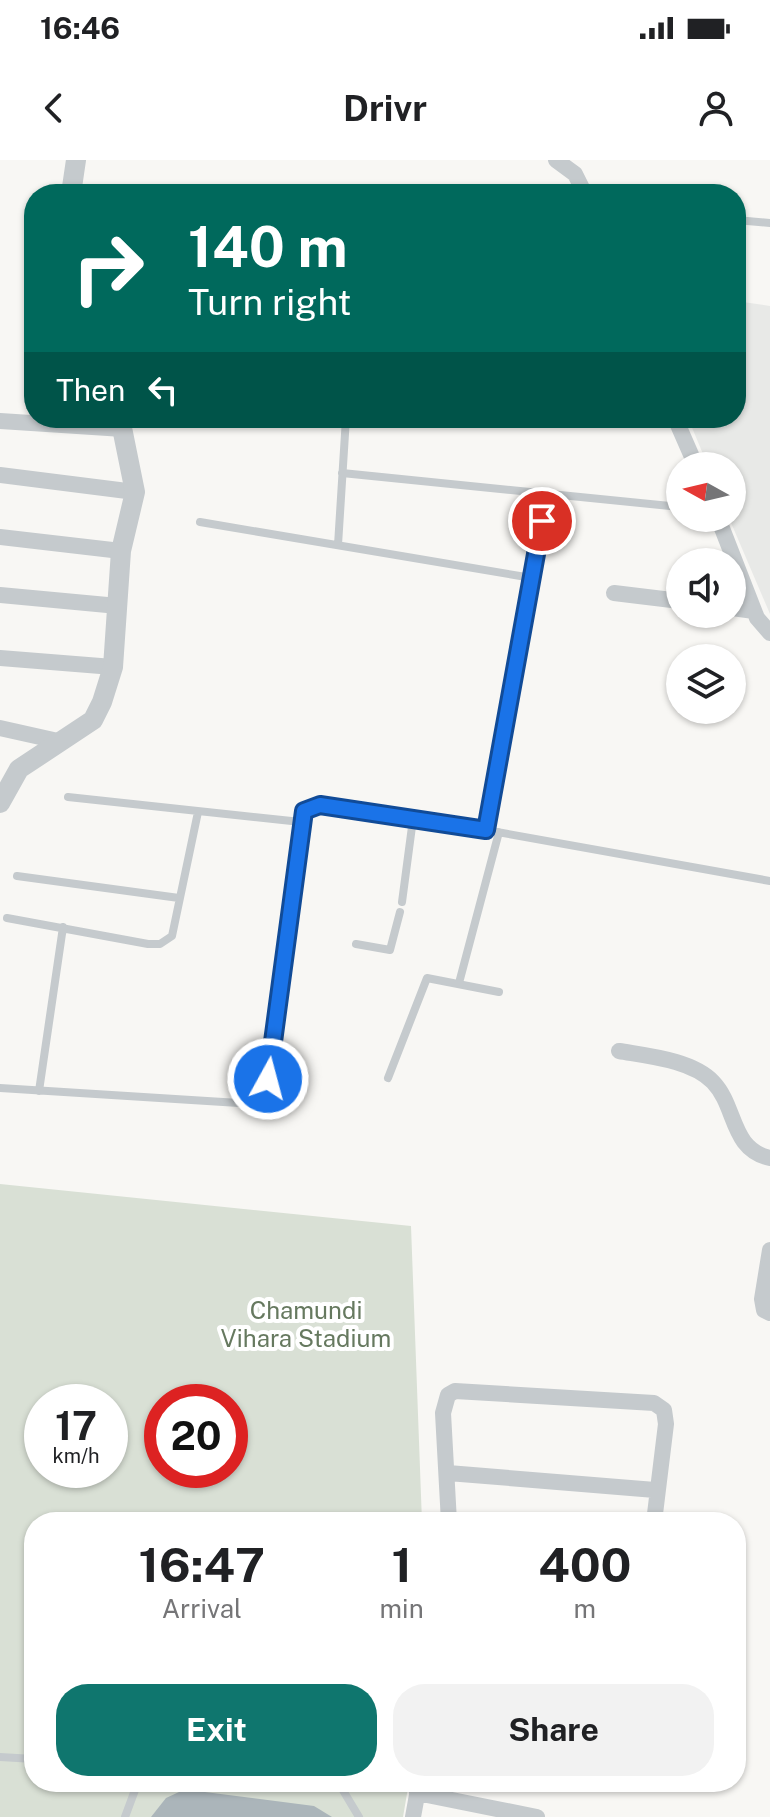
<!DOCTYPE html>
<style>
body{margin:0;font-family:"Public Sans",sans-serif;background:#f2f2f2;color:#202124;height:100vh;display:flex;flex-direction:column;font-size:30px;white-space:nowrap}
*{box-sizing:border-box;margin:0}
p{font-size:26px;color:#757577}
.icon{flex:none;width:44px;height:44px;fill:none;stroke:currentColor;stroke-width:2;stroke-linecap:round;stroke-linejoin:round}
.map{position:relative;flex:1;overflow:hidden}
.details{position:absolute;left:24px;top:1352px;width:722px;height:280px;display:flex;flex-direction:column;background:#fff;border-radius:32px;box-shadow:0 2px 6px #0004}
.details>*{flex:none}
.top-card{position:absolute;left:24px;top:24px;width:722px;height:244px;border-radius:32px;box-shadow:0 2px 6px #0004;background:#00695c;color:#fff;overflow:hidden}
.needle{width:52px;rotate:278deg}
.fabs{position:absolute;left:666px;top:292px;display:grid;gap:16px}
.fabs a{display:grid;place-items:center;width:80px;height:80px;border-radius:50%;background:#fff;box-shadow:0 2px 6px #0004;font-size:40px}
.speed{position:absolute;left:24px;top:1224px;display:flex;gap:16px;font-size:40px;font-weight:700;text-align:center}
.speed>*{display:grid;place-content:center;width:104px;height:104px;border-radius:50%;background:#fff;box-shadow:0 2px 6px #0004;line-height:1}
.speed small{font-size:20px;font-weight:400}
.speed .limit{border:12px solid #d22;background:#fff;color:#111}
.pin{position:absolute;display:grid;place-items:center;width:68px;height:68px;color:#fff;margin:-34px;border:4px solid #fff;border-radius:50%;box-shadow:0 2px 8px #0007}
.me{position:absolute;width:88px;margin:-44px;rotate:7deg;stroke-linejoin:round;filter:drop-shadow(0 0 6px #0008)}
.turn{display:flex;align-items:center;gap:28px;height:168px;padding:0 32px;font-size:36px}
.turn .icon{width:104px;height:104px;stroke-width:2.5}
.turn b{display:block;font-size:56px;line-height:68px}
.then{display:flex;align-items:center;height:76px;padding:0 32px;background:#0003;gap:16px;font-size:30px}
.eta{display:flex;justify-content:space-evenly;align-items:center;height:136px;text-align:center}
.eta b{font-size:48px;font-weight:700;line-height:56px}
.button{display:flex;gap:16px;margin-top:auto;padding:16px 32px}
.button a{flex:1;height:92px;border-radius:32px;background:#0f766e;color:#fff;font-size:32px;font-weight:700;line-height:92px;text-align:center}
.button a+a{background:#f2f2f2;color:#202124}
.status{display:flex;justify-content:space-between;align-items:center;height:56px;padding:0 40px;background:#fff;direction:ltr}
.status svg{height:22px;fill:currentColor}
header{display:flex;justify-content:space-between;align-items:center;height:104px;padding:0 32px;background:#fff;font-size:36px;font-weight:700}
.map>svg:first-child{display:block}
.built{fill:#e8e9e7}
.green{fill:#d9e0d5;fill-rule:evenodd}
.building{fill:#abb5ba}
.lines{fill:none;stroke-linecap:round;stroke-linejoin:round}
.service{stroke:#c5cacd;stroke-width:8}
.minor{stroke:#c5cacd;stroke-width:16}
.tertiary{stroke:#c5cacd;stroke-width:20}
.route-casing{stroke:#114b97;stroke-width:20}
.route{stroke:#1a73e8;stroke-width:14}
.labels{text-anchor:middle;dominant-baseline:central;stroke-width:8;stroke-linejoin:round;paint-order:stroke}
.park-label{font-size:24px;fill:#66795f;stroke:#fff}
</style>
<div class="status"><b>16:46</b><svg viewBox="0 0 49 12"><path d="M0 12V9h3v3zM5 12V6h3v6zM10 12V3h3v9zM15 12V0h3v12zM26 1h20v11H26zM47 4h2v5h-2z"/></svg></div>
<header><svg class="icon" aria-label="back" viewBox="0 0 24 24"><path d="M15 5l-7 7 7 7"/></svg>Drivr<svg class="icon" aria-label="person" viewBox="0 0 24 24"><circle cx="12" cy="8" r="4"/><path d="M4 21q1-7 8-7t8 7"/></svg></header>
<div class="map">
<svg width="770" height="1657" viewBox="0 0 770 1657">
<rect width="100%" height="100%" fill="#f8f7f4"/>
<!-- built -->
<path class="built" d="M736,141L770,146V454L729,358L732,306H708L688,258H736Z"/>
<!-- green -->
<path class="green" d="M0,1024L411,1066L422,1362H34V1622H409L403,1657H0ZM42,1242H110V1310H42ZM162,1242H230V1310H162Z"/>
<!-- building -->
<path class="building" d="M197,1631L314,1646L332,1657H151L166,1638L179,1632Z"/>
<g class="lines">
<!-- service -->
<path class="service" d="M736,60L770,63
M342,313L680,347
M200,362L532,418
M338,385L346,258
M68,637L301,662
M486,670L547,332
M17,716L179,738
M402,742L413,659
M7,758L148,784H160L172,776L198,652
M356,784L390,790L400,752
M459,823L499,672
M388,918L427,818L499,832
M0,928L239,943L261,931L268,919L301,662L304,651L312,645L486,670L770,721
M39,931L63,767
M0,1597L34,1599
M338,1622L359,1657
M125,1657L138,1622"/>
<!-- minor -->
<path class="minor" d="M556,0L575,14L585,34
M675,258L696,306
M0,261L123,269
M0,315L135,332
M718,358L757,458L770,473
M0,377L121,391
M614,433L680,441
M0,435L118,446
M732,448L754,451
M0,498L113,507
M0,568L58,581
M619,891C648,896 692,900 713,922C737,947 730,989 770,998
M770,1090L762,1139L764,1150L770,1153
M448,1313L655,1330
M449,1362L443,1253L448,1235L455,1231L654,1243L664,1250L666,1264L654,1362
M417,1633L537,1657
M413,1657L419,1624"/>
<!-- tertiary -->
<path class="tertiary" d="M71,34L76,0
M0,643L19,609L93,560L102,542L113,507L121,391L135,332L120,258"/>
</g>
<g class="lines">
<defs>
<path id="route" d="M268,919L304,651L320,645L486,670L542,361"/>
</defs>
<!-- route casing -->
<use href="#route" class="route-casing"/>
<!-- route -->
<use href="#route" class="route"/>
</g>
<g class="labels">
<!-- park labels -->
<g class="park-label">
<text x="306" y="1150">Chamundi<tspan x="306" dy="28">Vihara Stadium</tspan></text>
</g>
</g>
</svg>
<div class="fabs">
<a><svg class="needle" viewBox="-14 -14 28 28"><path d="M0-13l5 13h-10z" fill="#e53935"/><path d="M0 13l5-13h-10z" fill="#757577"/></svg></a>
<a><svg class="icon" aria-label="sound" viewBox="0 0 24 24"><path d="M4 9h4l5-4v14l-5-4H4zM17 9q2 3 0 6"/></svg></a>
<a><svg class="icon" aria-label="layers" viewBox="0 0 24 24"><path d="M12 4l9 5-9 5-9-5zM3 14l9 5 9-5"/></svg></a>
</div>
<div class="speed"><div>17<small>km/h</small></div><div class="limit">20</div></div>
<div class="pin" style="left:542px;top:361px;background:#d93025"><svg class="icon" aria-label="arrive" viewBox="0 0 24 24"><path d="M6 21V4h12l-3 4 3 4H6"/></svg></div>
<svg class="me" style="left:268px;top:919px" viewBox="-20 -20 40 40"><circle r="17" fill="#1a73e8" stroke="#fff" stroke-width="3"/><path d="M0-11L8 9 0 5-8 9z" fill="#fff"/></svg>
<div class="top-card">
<div class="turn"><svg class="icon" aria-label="right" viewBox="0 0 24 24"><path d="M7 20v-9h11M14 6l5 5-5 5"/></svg><div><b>140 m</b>Turn right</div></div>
<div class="then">Then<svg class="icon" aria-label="left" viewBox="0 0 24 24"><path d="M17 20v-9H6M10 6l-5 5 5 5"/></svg></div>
</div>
<section class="details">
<div class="eta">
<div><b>16:47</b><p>Arrival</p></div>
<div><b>1</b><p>min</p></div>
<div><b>400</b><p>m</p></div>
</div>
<div class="button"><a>Exit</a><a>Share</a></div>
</section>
</div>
